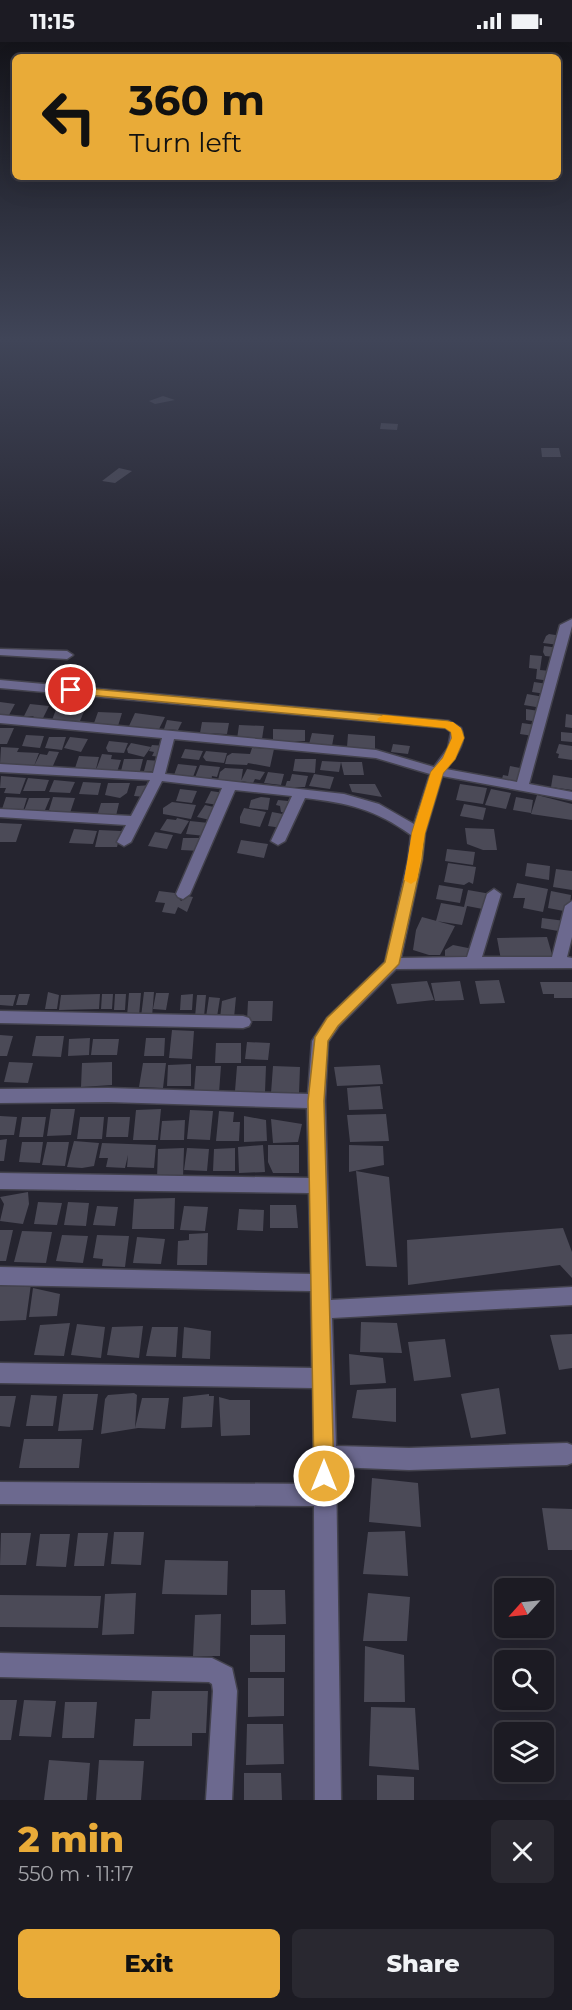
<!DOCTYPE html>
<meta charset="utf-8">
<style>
body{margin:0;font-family:Montserrat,sans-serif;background:#292830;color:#f1f3f6;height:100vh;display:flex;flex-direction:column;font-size:22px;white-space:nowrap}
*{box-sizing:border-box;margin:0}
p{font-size:20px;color:#a0a1a6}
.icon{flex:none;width:33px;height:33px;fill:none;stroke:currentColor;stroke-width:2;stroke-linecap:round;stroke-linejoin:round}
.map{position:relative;height:1758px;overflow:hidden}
.details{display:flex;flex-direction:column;background:#1c1b23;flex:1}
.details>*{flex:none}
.guide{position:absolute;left:12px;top:12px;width:549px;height:126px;border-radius:9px;box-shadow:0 6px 24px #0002,0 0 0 2px #3a3941;background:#e9ab38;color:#111;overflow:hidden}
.needle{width:39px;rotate:243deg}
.buttons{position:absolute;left:494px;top:1536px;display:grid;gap:12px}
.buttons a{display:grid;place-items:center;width:60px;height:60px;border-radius:9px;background:#1c1b23;box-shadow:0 6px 24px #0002,0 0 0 2px #3a3941;font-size:30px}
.pin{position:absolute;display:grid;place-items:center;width:51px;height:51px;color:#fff;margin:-26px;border:3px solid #fff;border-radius:50%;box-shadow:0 2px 6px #0007}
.me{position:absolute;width:66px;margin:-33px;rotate:0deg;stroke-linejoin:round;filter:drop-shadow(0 0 4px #0008)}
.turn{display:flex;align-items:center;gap:21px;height:126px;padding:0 18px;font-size:27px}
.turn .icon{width:78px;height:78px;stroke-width:2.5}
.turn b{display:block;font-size:42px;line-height:51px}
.round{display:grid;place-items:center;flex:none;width:63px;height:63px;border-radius:9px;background:#292830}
.overview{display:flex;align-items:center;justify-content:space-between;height:102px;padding:0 18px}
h1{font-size:36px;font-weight:800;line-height:45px;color:#e9ab38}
.action{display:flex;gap:12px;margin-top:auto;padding:12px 18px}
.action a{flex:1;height:69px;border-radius:9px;background:#e9ab38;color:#111;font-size:24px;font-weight:800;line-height:69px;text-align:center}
.action a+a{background:#292830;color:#f1f3f6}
.status{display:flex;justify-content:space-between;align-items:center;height:42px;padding:0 30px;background:#1c1b23;direction:ltr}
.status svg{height:16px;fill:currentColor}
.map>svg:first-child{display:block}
.building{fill:#4b4a57}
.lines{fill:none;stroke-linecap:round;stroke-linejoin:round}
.minor-casing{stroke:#43424d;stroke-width:3}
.minor{fill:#6c698f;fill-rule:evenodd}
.route{fill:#e9ab38;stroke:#976f24;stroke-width:1.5}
.slow{fill:#f59e0b}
</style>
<div class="status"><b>11:15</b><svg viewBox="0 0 49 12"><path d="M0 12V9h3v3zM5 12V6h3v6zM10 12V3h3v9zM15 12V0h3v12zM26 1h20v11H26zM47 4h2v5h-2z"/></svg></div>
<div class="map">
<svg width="572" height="1758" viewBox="0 0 572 1758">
<rect width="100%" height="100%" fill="#25242f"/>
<!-- building -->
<path class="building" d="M163,354L175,358L155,362L149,359Z
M381,381L398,382L397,388L380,387Z
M541,406H559L561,415H542Z
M119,426L132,429L115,441L102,439Z
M549,592L562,594L559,603L543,601L546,594Z
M544,604L559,606L556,615L545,614L543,610Z
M530,613L542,614L540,628L551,629L550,639L536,637L537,627L529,626Z
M534,640L548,642L546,652L532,650Z
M527,652L544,655L542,666L524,663Z
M0,660L15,662L9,673L0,672Z
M30,662L49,664L42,678L31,677L34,674H24Z
M57,665L74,667H85L80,679L52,678Z
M526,667L539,669V680L526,678Z
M98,670L122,671L118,684L94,681Z
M135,671L165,675L159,687L129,684Z
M566,672L572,673V686L565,685Z
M167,678L182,680L178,688L164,687Z
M202,680L229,681L227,692L200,691Z
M522,681L536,683L533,694L520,692Z
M239,683L264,684L262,697H237Z
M0,686H14L7,702H0Z
M273,687L305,688V699H273Z
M561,690L572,691V700L561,699Z
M312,691L334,693L332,704L309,702Z
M348,692L375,694V707L347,705Z
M26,693L44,694L40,706L22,704Z
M49,695H66L62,708L45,706Z
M70,695L88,697L81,710L64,706Z
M109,699L128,701L124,711L108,710L106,706Z
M131,701L151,705L144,715L128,711L127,707Z
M393,702L410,704L408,712L391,710Z
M559,702L572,704V718L558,716L559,712L556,711Z
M152,703L166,704L162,715L152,714L154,710L149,709Z
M1,705L19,706L17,710L39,711L34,724L40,712L47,713L49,709L59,710L52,726L13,724L0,722Z
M252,706L274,707L270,725L248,721L247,723L225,722L227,714L232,711L250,712Z
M185,707L203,709L199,718L181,716Z
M206,709L227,711L224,721L206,719L203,715Z
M102,712L112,713L111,717L121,718L117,730L96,728Z
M79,714L99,715L96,727L75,726Z
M124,717H143L140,729H121Z
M295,717H316L315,731L293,729Z
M147,718L160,719L157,730L144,729Z
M322,719L341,720L339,730L320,728Z
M341,720H362L364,733H344Z
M178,722L197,724L193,735L174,733Z
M200,723L220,725L217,735L212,734L211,740L194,738Z
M510,724L525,727L521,741L502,737L503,733L508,734Z
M225,726L243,727L241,740L218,738L220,730Z
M247,727L265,730L260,738L255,737L253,741L241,739Z
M268,730L284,732L281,743L264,741Z
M292,732L308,734L305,745H285L287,739H290Z
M314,732L334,735L330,747L309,744Z
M553,733L572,736V748L551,745Z
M1,734L26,736L20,752L4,751L6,746H0Z
M28,736L49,738L45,749H23Z
M54,738L75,740L70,751L49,750Z
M83,740L101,741L98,753L79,752Z
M108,741H130L127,751L120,756L105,753Z
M349,742H375L382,755L352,750Z
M460,742L487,746L483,762L456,758Z
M152,743L146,755L134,754L137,744Z
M180,747L197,749L192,761L176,759Z
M491,747L511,751L506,767L485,763Z
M211,749L224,751L218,763L205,761Z
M537,753L572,762V778L531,772Z
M6,755L27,756L23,769L2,767Z
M53,755L75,756L70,771H56L49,768Z
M261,755L270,756L268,768L249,766L251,758Z
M290,755H295L289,771L281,770L280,764L276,763L278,758L288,759Z
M516,755L533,758L531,771L513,768Z
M29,756H50L45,768L35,770L24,769Z
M172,760L196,763L191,777L163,772V766Z
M101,761H119L116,774H97Z
M464,762L486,766L483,778L460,774Z
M205,763L218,766L210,778L197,775Z
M244,766L266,770L260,785L240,781V775Z
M272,770L288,773L282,786L268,784Z
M177,776L189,779L181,792L160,788L167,777L176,778Z
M190,779L209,781L205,794L186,792Z
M0,781L22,782L16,800H0Z
M465,786L494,787L497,808H483L467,802Z
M74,787L97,789L93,802L69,801Z
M99,788L121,789L117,805H95Z
M155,790L173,793L167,807L148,804Z
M183,796H202L200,809L181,808Z
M241,798L268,802L264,816L237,811Z
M447,807L475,810L473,823L445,819Z
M448,821L476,825L473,842L469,840L464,843L444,840Z
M527,821L550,824L549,838L525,834Z
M556,827L572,829V848L553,845Z
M517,841L548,847L543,870L523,866L525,856H513Z
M439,843L463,847L460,861L436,857Z
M468,848L491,852L488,868L467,864L462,883L436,879L441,861L464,865Z
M159,849L175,851L181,859L188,854L193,855L187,870L178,865L175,872L162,870L165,861L155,860Z
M551,849L571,853L569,870L548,866Z
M422,875L455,884L440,913H429L413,908L416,888Z
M542,876L565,879L564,890L541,886Z
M547,895L553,916L501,918L497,896Z
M453,903L473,907L470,915L466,917L445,915V908Z
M499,938L505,961L480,962L475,939Z
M427,939L434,958L397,962L391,942Z
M460,939L464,958L435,959L431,941Z
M540,940H572V956H554V952H543Z
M48,950L59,953L57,967H45Z
M144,950H154L152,975H141Z
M129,951H141L139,974H127Z
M156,951H169L166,968L153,967Z
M19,952H30L27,963H16Z
M100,952L99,967L59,968L61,953Z
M102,952H113L112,967H101Z
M115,952H126L125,968H114Z
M193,952L192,968H180L181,953Z
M0,953H16L13,964L0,963Z
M197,953H206L204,975H195Z
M209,955L220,956L217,975H206Z
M236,955L234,976H220L222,959Z
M248,959H273L272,979H247Z
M172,988L194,989L192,1017L169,1016Z
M0,993L13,994L7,1014H0Z
M36,994H64L61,1015L32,1014Z
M90,996L89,1013L68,1014L69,997Z
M146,996H165L164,1014H144Z
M93,997H119L117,1013H91Z
M247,1000L270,1001L268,1018L245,1017Z
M216,1001H241V1021H215Z
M9,1020L33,1021L28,1041L4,1040Z
M112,1020V1043L81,1045L82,1021Z
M143,1021H166L163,1046L139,1045Z
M191,1022V1044H167L168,1023Z
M380,1023L383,1042L337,1044L334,1025Z
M196,1024H221L219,1051L194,1050Z
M237,1024H266L265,1050L235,1049Z
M273,1024L300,1025L299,1052L271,1051Z
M380,1044L383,1067L349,1068L347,1046Z
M51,1067H75L71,1093L47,1094Z
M161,1067L158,1098H133L136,1068Z
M190,1068L213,1069L210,1098L187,1097Z
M219,1069L234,1070L233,1080H240L239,1099H216Z
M386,1072L389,1099L350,1100L347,1073Z
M0,1074L17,1075L14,1093H0Z
M244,1074L266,1078L267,1099L244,1100Z
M22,1075H46L43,1095H19Z
M80,1075H104L102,1097H77Z
M108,1075H130L128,1095H106Z
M271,1077L302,1082L298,1100L273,1101Z
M185,1078L184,1098H160L162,1079Z
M7,1097L4,1119H0V1098Z
M74,1099L99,1101L94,1124L82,1126L67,1125Z
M22,1100H43L40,1121L19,1120Z
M47,1100H69L65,1124L42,1123Z
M102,1101L156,1103L154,1126L127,1125L128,1113L125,1126L106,1125L108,1116H99Z
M263,1103L265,1130L239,1131L238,1105Z
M268,1103H299V1131H273L268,1120Z
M349,1103L383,1104L384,1123L349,1130Z
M184,1106L183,1136H157L158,1107Z
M187,1106L209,1107L207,1129L184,1128Z
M235,1106V1129H213L214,1107Z
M356,1129L389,1135L397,1225L366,1224Z
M28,1150L29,1162L23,1182L0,1179L4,1162L0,1155Z
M175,1156L174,1187H132L134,1157Z
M38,1160L62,1161L57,1183L34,1182Z
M68,1160L89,1161L86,1184L64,1183Z
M270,1163H296L298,1186H270Z
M97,1164L118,1165L115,1184L93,1183Z
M184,1164L208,1165L205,1189L180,1188Z
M239,1167L264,1168L263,1189L237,1188Z
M563,1186L572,1210V1236L560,1223L408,1243L407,1198Z
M0,1188H13L6,1219H0Z
M22,1189L52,1190L46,1221L14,1220Z
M208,1191L207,1223H177L178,1199L189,1198V1192Z
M62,1193L88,1194L83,1221L56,1219Z
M97,1193L129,1194L125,1225L102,1224L103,1217L93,1216Z
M137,1195L165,1197L161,1222L133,1221Z
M31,1242L26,1278L0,1279V1243Z
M33,1246L60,1252L57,1274L29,1275Z
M361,1280L397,1281L402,1311L360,1310Z
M70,1281L64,1314L34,1313L40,1283Z
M77,1282L105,1285L101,1316L71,1313Z
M143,1284L139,1316L107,1313L112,1285Z
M152,1285H178L176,1315L146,1314Z
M184,1285L211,1289L210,1317L182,1316Z
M572,1292V1326L559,1328L550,1293Z
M445,1297L451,1335L414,1339L408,1300Z
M349,1312L383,1316L386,1341L350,1343Z
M396,1346V1380L352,1376L357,1348Z
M499,1346L506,1392L471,1396L461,1352Z
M134,1351L137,1353L135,1386L142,1356H169L165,1387L138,1386L101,1392L105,1357L108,1353Z
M63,1352H98L93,1388L58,1389Z
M209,1352V1354H214L212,1385L181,1386L183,1355Z
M31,1353L57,1354L53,1384H26Z
M0,1354H16L10,1385L0,1384Z
M219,1355L230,1358H250V1393L221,1394Z
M24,1397H82L79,1426H19Z
M372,1436L418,1441L421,1485L369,1480Z
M542,1466L572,1467V1508H548Z
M405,1489L408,1534L363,1532L368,1490Z
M114,1490H144L141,1523L111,1522Z
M1,1491H31L26,1523H0Z
M78,1491H108L104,1524H74Z
M40,1492H70L66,1525L36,1524Z
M165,1518L228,1519L227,1553L162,1552Z
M251,1548H285L286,1582L251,1583Z
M136,1551L134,1592L102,1593L105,1552Z
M368,1551L410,1555L407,1599H363Z
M0,1553L101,1554L98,1586L0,1585Z
M221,1572L220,1614H193L195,1573Z
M250,1593H285V1630H250Z
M365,1604L404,1613L405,1660H364Z
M248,1636H284V1674L248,1675Z
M152,1649H208L206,1691H192V1704H133L135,1677H150Z
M0,1658H17L11,1698H0Z
M24,1658L56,1659L51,1695L19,1694Z
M65,1660H97L94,1696H62Z
M371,1665L415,1666L419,1728L369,1724Z
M247,1682H283L284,1722L246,1723Z
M49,1718L90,1721L87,1758H44Z
M99,1718L144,1719L141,1758H96Z
M244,1731H281L282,1758H244Z
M377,1733L414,1735V1758H377Z"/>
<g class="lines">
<defs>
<path id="minor" d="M572,577V584L529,742L572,750V758L442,734L425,791L422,818L401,916L467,915L487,852L494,847L501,852L482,915H552L565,864L572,859V895L567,915L572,916V926L396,927L339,984L328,1000L325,1059L331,1258L572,1245V1263L332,1276L336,1404L409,1406L567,1401L572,1403V1421L567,1423L409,1428L336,1425L341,1758H315L314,1464L0,1462V1440L314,1442L313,1346L0,1341V1321L312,1326L311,1249L0,1243V1225L311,1232L309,1151L0,1147V1131L309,1136L307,1066L108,1060L0,1061V1047L108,1046L308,1052L312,999L327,976L385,920L408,818L411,793C375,767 348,761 305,756L285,799L278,803L271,799L292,754L235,748L190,852L183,857L178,855L176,852L222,746L162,739L131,800L124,804L117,800L126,783L0,775V767L131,774L150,738L0,730V722L153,731L162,696L0,681V673L376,708L434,725L448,706L451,690L446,686L0,646V638L449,679L461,686C468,702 454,715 446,727L517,740L560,583ZM174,697L376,716L430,732L414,782L379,762L344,752L165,732Z
M0,607L67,609L73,613L67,617L0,613Z
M0,969L243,974L249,976L251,980L249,984L243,986L0,981Z
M0,1611L212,1616L232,1626L237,1649L232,1758H206L213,1649L212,1642L209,1640L0,1635Z"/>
</defs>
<!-- minor casing -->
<use href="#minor" class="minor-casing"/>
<!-- minor -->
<use href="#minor" class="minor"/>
</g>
<!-- sky -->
<linearGradient id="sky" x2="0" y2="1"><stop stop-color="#14141a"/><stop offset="0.55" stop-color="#404558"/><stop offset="1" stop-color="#404558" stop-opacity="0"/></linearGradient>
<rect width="572" height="541" fill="url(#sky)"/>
<!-- route -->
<path class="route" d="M71,645L448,679L462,689L464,696L455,717L443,731L425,791L422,818L399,922L338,984L328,999L324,1059L334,1434L332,1441L324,1444L317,1441L314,1434L308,1059L315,995L327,976L385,920L409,818L412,791L431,730L443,716L452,696L451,690L445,686L67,651V646Z"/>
<!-- slow -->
<path class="slow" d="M383,673L453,680L461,686L464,696L455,717L443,731L425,791L417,838L411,842L404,838L412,791L431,730L443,716L452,696L451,690L445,686L379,679L377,677Z"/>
</svg>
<div class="buttons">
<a><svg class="needle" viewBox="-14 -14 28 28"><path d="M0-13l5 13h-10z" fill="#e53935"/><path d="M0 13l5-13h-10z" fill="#a0a1a6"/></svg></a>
<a><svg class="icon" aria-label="search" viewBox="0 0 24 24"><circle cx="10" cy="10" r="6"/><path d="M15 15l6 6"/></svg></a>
<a><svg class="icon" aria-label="layers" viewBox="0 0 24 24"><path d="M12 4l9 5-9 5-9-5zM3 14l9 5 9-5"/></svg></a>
</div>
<div class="pin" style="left:71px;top:648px;background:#d93025"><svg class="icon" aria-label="arrive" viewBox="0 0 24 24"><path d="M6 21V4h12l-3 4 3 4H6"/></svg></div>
<svg class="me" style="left:324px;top:1434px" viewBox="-20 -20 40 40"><circle r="17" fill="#e9ab38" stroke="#fff" stroke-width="3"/><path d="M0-11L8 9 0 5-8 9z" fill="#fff"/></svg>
<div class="guide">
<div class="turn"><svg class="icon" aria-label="left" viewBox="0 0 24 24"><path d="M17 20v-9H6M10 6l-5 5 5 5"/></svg><div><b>360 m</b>Turn left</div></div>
</div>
</div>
<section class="details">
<div class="overview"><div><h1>2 min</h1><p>550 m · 11:17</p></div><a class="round"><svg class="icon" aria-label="close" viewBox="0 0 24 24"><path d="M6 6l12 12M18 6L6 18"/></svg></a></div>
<div class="action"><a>Exit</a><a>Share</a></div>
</section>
